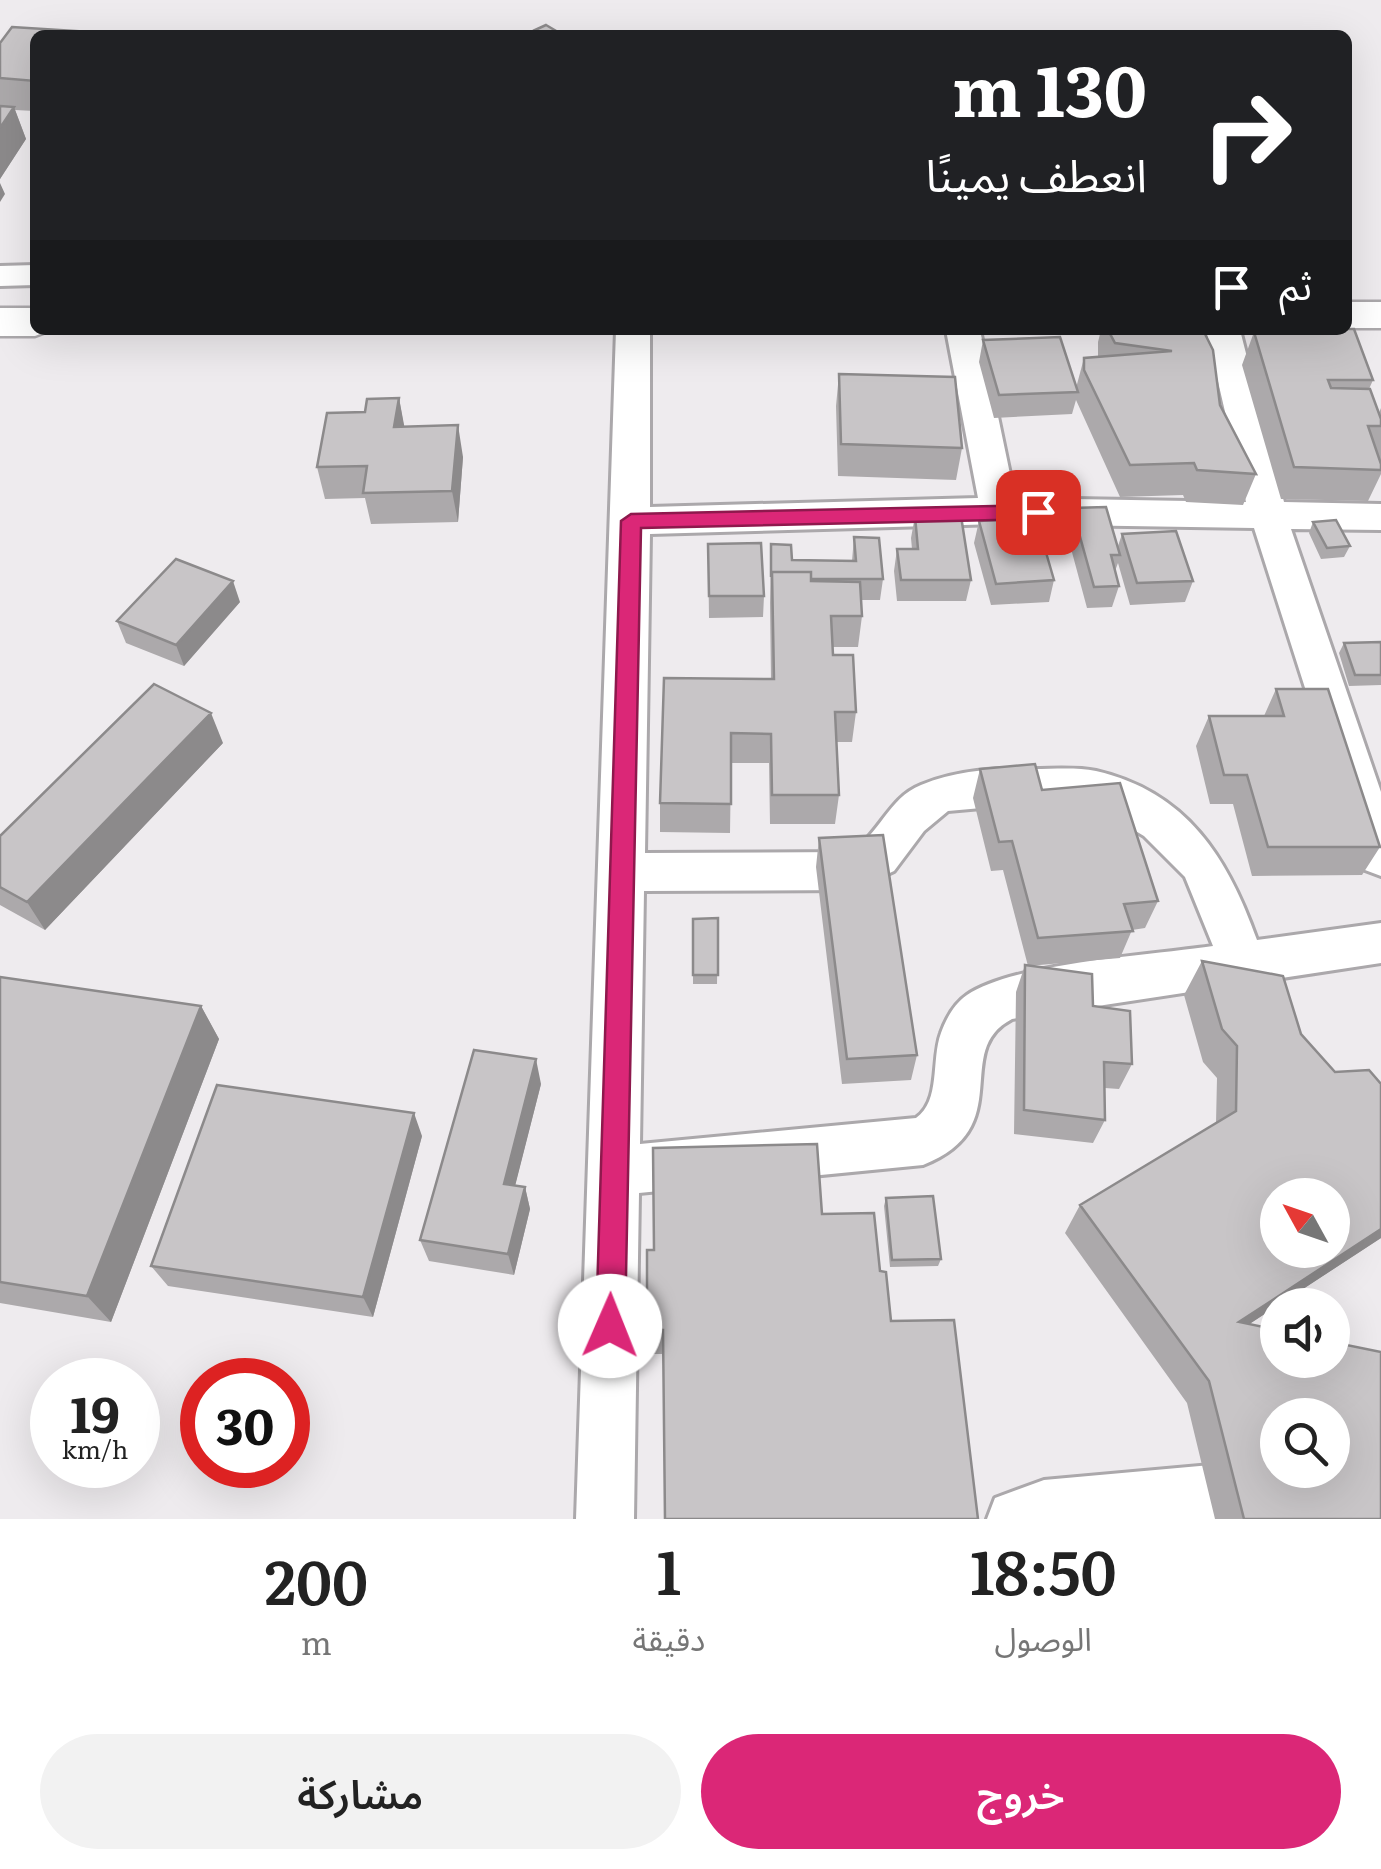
<!DOCTYPE html>
<html lang="ar">
<meta charset="utf-8">
<style>
body{margin:0;font-family:Literata,"Noto Sans Arabic",serif;background:#f2f2f2;color:#222;direction:rtl;height:100vh;display:flex;flex-direction:column;font-size:38px;white-space:nowrap}
*{box-sizing:border-box;margin:0}
p{font-size:32px;color:#767676}
.icon{flex:none;width:55px;height:55px;fill:none;stroke:currentColor;stroke-width:2;stroke-linecap:round;stroke-linejoin:round}
.map{position:relative;height:1519px;overflow:hidden;direction:ltr}
.side{display:flex;flex-direction:column;background:#fff;flex:1}
.side>*{flex:none}
.top-card{position:absolute;left:30px;top:30px;width:1322px;height:305px;border-radius:15px;box-shadow:0 10px 40px #0002;direction:rtl;background:#202124;color:#fff;overflow:hidden}
.needle{width:65px;rotate:310deg}
.controls{position:absolute;left:1260px;top:1178px;display:grid;gap:20px}
.controls a{display:grid;place-items:center;width:90px;height:90px;border-radius:50%;background:#fff;box-shadow:0 10px 40px #0002;font-size:50px}
.speed{position:absolute;left:30px;top:1358px;display:flex;gap:20px;font-size:50px;font-weight:700;text-align:center}
.speed>*{display:grid;place-content:center;width:130px;height:130px;border-radius:50%;background:#fff;box-shadow:0 10px 40px #0002;line-height:1}
.speed small{font-size:25px;font-weight:400}
.speed .limit{border:15px solid #d22;background:#fff;color:#111}
.pin{position:absolute;display:grid;place-items:center;width:85px;height:85px;color:#fff;margin:-42px;border-radius:20px;box-shadow:0 5px 15px #0006}
.me{position:absolute;width:110px;margin:-55px;rotate:1deg;stroke-linejoin:round;filter:drop-shadow(0 0 8px #0008)}
.turn{display:flex;align-items:center;gap:35px;height:210px;padding:0 40px;font-size:45px}
.turn .icon{width:130px;height:130px;stroke-width:2.5}
.turn b{display:block;font-size:70px;line-height:85px}
.then{display:flex;align-items:center;height:95px;padding:0 40px;background:#0003;gap:20px;font-size:38px}
.eta{display:flex;justify-content:space-evenly;align-items:center;height:170px;text-align:center}
.eta b{font-size:60px;font-weight:600;line-height:70px}
.button{display:flex;gap:20px;margin-top:auto;padding:20px 40px}
.button a{flex:1;height:115px;border-radius:60px;background:#db2777;color:#fff;font-size:40px;font-weight:600;line-height:115px;text-align:center}
.button a+a{background:#f2f2f2;color:#222}
.map>svg:first-child{display:block}
.lines{fill:none;stroke-linecap:round;stroke-linejoin:round}
.street-casing{stroke:#aba8ab;stroke-width:6}
.secondary-casing{stroke:#aba8ab;stroke-width:5}
.street{fill:#fff;fill-rule:evenodd}
.secondary{fill:#fff;fill-rule:evenodd}
.wall{fill:#aca9ab}
.shaded-wall{fill:#8c8a8b}
.building{fill:#c8c5c7;stroke:#8c8a8b;stroke-width:2.5;fill-rule:evenodd}
.route{fill:#db2777;stroke:#8e194d;stroke-width:2.5}
</style>
<div class="map">
<svg width="1381" height="1519" viewBox="0 0 1381 1519">
<rect width="100%" height="100%" fill="#eeebee"/>
<g class="lines">
<defs>
<path id="street" d="M35,265V285L0,286V266Z
M616,330H650V507L978,498L946,330H980L1015,498L1246,502L1206,330H1240L1284,502L1381,504V530L1291,529L1381,792V876L1365,870L1359,857L1254,528L999,524L650,534L645,853L850,852C880,835 888,798 921,785C957,770 996,768 1034,769C1054,769 1077,767 1096,771C1187,792 1228,858 1257,940L1381,923V963L1012,1019C950,1051 1019,1127 923,1165L639,1193L634,1519H576ZM1027,804L1092,805L1144,836L1185,877L1213,946C1153,955 1013,963 967,995C954,1004 946,1019 941,1033C931,1059 941,1101 916,1118L640,1144L644,891L853,890L894,871L924,831L948,811Z
M1381,1449V1507L1249,1519H987L995,1498L1044,1480L1278,1459V1470H1332V1454Z"/>
<path id="secondary" d="M1348,302H1381V328H1348Z
M0,308H35V330H51L35,336H0Z"/>
</defs>
<!-- street casing -->
<use href="#street" class="street-casing"/>
<!-- secondary casing -->
<use href="#secondary" class="secondary-casing"/>
<!-- street -->
<use href="#street" class="street"/>
<!-- secondary -->
<use href="#secondary" class="secondary"/>
</g>
<!-- wall -->
<path class="wall" d="M35,35V111L15,110L26,139L0,179V43Z
M1101,330H1203L1220,405L1256,474L1243,505L1186,502L1183,495L1120,497L1076,400L1072,414L994,418L979,362L983,340L1076,388L1084,358L1098,357V342Z
M1254,332L1373,380L1369,389L1379,413L1381,408V474L1368,501L1281,499L1242,365Z
M839,374L962,448L956,480L838,476L836,406Z
M399,398L404,427L463,457L458,522L371,524L365,498L325,499L317,467L365,412Z
M1072,508L1118,546L1122,534L1193,581L1185,602L1130,605L1118,563L1115,571L1119,586L1112,607L1087,608L1066,530Z
M915,516L971,580L966,601H897L894,571L897,549H912L911,538Z
M979,521L1054,580L1049,602L991,605L974,543Z
M1313,522L1350,546L1344,557L1321,559L1309,533Z
M854,537L883,579L880,600H862V616L858,647H832L833,655L856,712L852,742H836L839,795L835,824H770L769,763H731L730,833L660,832V803L771,679L770,603L771,544L792,560L852,561Z
M708,544L764,596L763,617L709,618Z
M240,602L184,666L126,643L117,621Z
M1381,642V685L1349,686L1339,653L1344,643Z
M1276,689L1380,847L1362,875L1252,876L1233,804H1210L1196,746L1209,716H1264Z
M223,743L45,930L0,905V836Z
M980,769L1042,790L1158,901L1145,928L1132,930L1120,958L1028,966L1003,870L991,871L973,798Z
M819,838L917,1055L911,1080L842,1084L816,867Z
M718,918L717,984H693V919Z
M1202,961L1301,1034L1381,1238L1249,1324L1381,1519H1215L1187,1403L1065,1233L1080,1205L1216,1123L1217,1078L1203,1062L1184,995Z
M1025,965L1093,1006L1132,1064L1119,1089L1105,1088V1120L1093,1143L1014,1134L1016,992Z
M0,977L201,1006L219,1039L111,1322L0,1303Z
M541,1084L515,1185L525,1187L530,1209L514,1275L429,1261L420,1240Z
M422,1136L373,1317L168,1286L151,1266Z
M817,1144L663,1354H649L647,1330L654,1250Z
M886,1198L941,1259L938,1266L890,1267L884,1206Z"/>
<!-- shaded-wall -->
<path class="shaded-wall" d="M14,107L26,139L0,179V128Z
M0,183L5,194L0,202Z
M399,398L405,430L394,427Z
M458,425L463,457L458,522L452,491Z
M233,581L240,602L184,666L176,645Z
M211,713L223,743L45,930L27,902Z
M201,1006L219,1039L111,1322L87,1296Z
M536,1059L541,1084L510,1206L504,1184Z
M414,1113L422,1136L373,1317L363,1297Z
M525,1187L530,1209L514,1275L508,1254Z
M1381,1229V1238L1216,1346L1239,1322Z"/>
<!-- building -->
<path class="building" d="M546,25L563,35H543L535,30Z
M12,27L93,32L91,35H35V81L0,78V43Z
M0,106L14,107L0,128Z
M1348,329H1354L1373,380H1328L1331,388L1370,389L1381,419V426H1368L1381,464V470L1294,467L1254,332Z
M1108,330H1203L1213,350L1220,405L1256,474L1197,470L1194,463L1130,465L1084,370V358L1172,351L1115,343Z
M1060,337L1078,392L999,395L983,340Z
M839,374L955,377L962,448L841,444Z
M399,398L394,427L458,425L452,491L363,493L367,466L317,467L327,413L365,412L367,399Z
M1106,507L1120,555H1111L1119,586L1094,587L1072,508Z
M915,516H961L971,580H901L897,549H918Z
M1036,518L1054,580L996,584L979,521Z
M1336,520L1350,546L1327,548L1313,522Z
M1176,531L1193,581L1137,583L1122,534Z
M854,537L879,538L883,579H811V572H772L771,577V544L791,545L792,560L856,561Z
M761,543L764,596H709L708,544Z
M176,559L233,581L176,645L117,621Z
M772,572H811V581L860,582L862,616H831L833,655H853L856,712H835L839,795H772L771,734L731,733V804L660,803L664,678L774,679Z
M1381,642V675H1355L1344,643Z
M154,684L211,713L27,902L0,887V836Z
M1276,689H1328L1380,847H1268L1247,775H1224L1209,716H1284Z
M1035,764L1042,790L1120,783L1158,901L1124,904L1133,931L1038,938L1012,841L999,842L980,769Z
M883,835L917,1055L847,1059L819,838Z
M718,918V975H693V919Z
M1202,961L1283,976L1301,1034L1335,1072L1369,1070L1381,1084V1229L1239,1322L1278,1330V1360H1332V1342L1381,1352V1519H1244L1209,1381L1080,1205L1236,1111L1237,1046L1222,1029ZM1278,1195H1332V1250H1278ZM1278,1415H1332V1470H1278Z
M1025,965L1092,974L1093,1006L1130,1011L1132,1064L1104,1062L1105,1120L1024,1110Z
M0,977L201,1006L87,1296L0,1282Z
M474,1050L536,1059L504,1184L525,1187L508,1254L420,1240Z
M217,1085L414,1113L363,1297L151,1266Z
M817,1144L822,1214L874,1213L880,1271L886,1272L891,1321L954,1320L978,1519H665L663,1330H647V1250H654L653,1148Z
M933,1196L941,1259L892,1260L886,1198Z"/>
<!-- route -->
<path class="route" d="M1038,505L1047,512L1038,519L641,528L625,1326L621,1336L610,1340L600,1336L596,1326L621,521L631,514Z"/>
</svg>
<div class="controls">
<a><svg class="needle" viewBox="-14 -14 28 28"><path d="M0-13l5 13h-10z" fill="#e53935"/><path d="M0 13l5-13h-10z" fill="#767676"/></svg></a>
<a><svg class="icon" aria-label="sound" viewBox="0 0 24 24"><path d="M4 9h4l5-4v14l-5-4H4zM17 9q2 3 0 6"/></svg></a>
<a><svg class="icon" aria-label="search" viewBox="0 0 24 24"><circle cx="10" cy="10" r="6"/><path d="M15 15l6 6"/></svg></a>
</div>
<div class="speed"><div>19<small>km/h</small></div><div class="limit">30</div></div>
<div class="pin" style="left:1038px;top:512px;background:#d93025"><svg class="icon" aria-label="arrive" viewBox="0 0 24 24"><path d="M6 21V4h12l-3 4 3 4H6"/></svg></div>
<svg class="me" style="left:610px;top:1326px" viewBox="-20 -20 40 40"><circle r="19" fill="#fff"/><path d="M0-13L10 11 0 6-10 11z" fill="#db2777"/></svg>
<div class="top-card">
<div class="turn"><svg class="icon" aria-label="right" viewBox="0 0 24 24"><path d="M7 20v-9h11M14 6l5 5-5 5"/></svg><div><b>130 m</b>انعطف يمينًا</div></div>
<div class="then">ثم<svg class="icon" aria-label="arrive" viewBox="0 0 24 24"><path d="M6 21V4h12l-3 4 3 4H6"/></svg></div>
</div>
</div>
<section class="side">
<div class="eta">
<div><b>18:50</b><p>الوصول</p></div>
<div><b>1</b><p>دقيقة</p></div>
<div><b>200</b><p>m</p></div>
</div>
<div class="button"><a>خروج</a><a>مشاركة</a></div>
</section>
